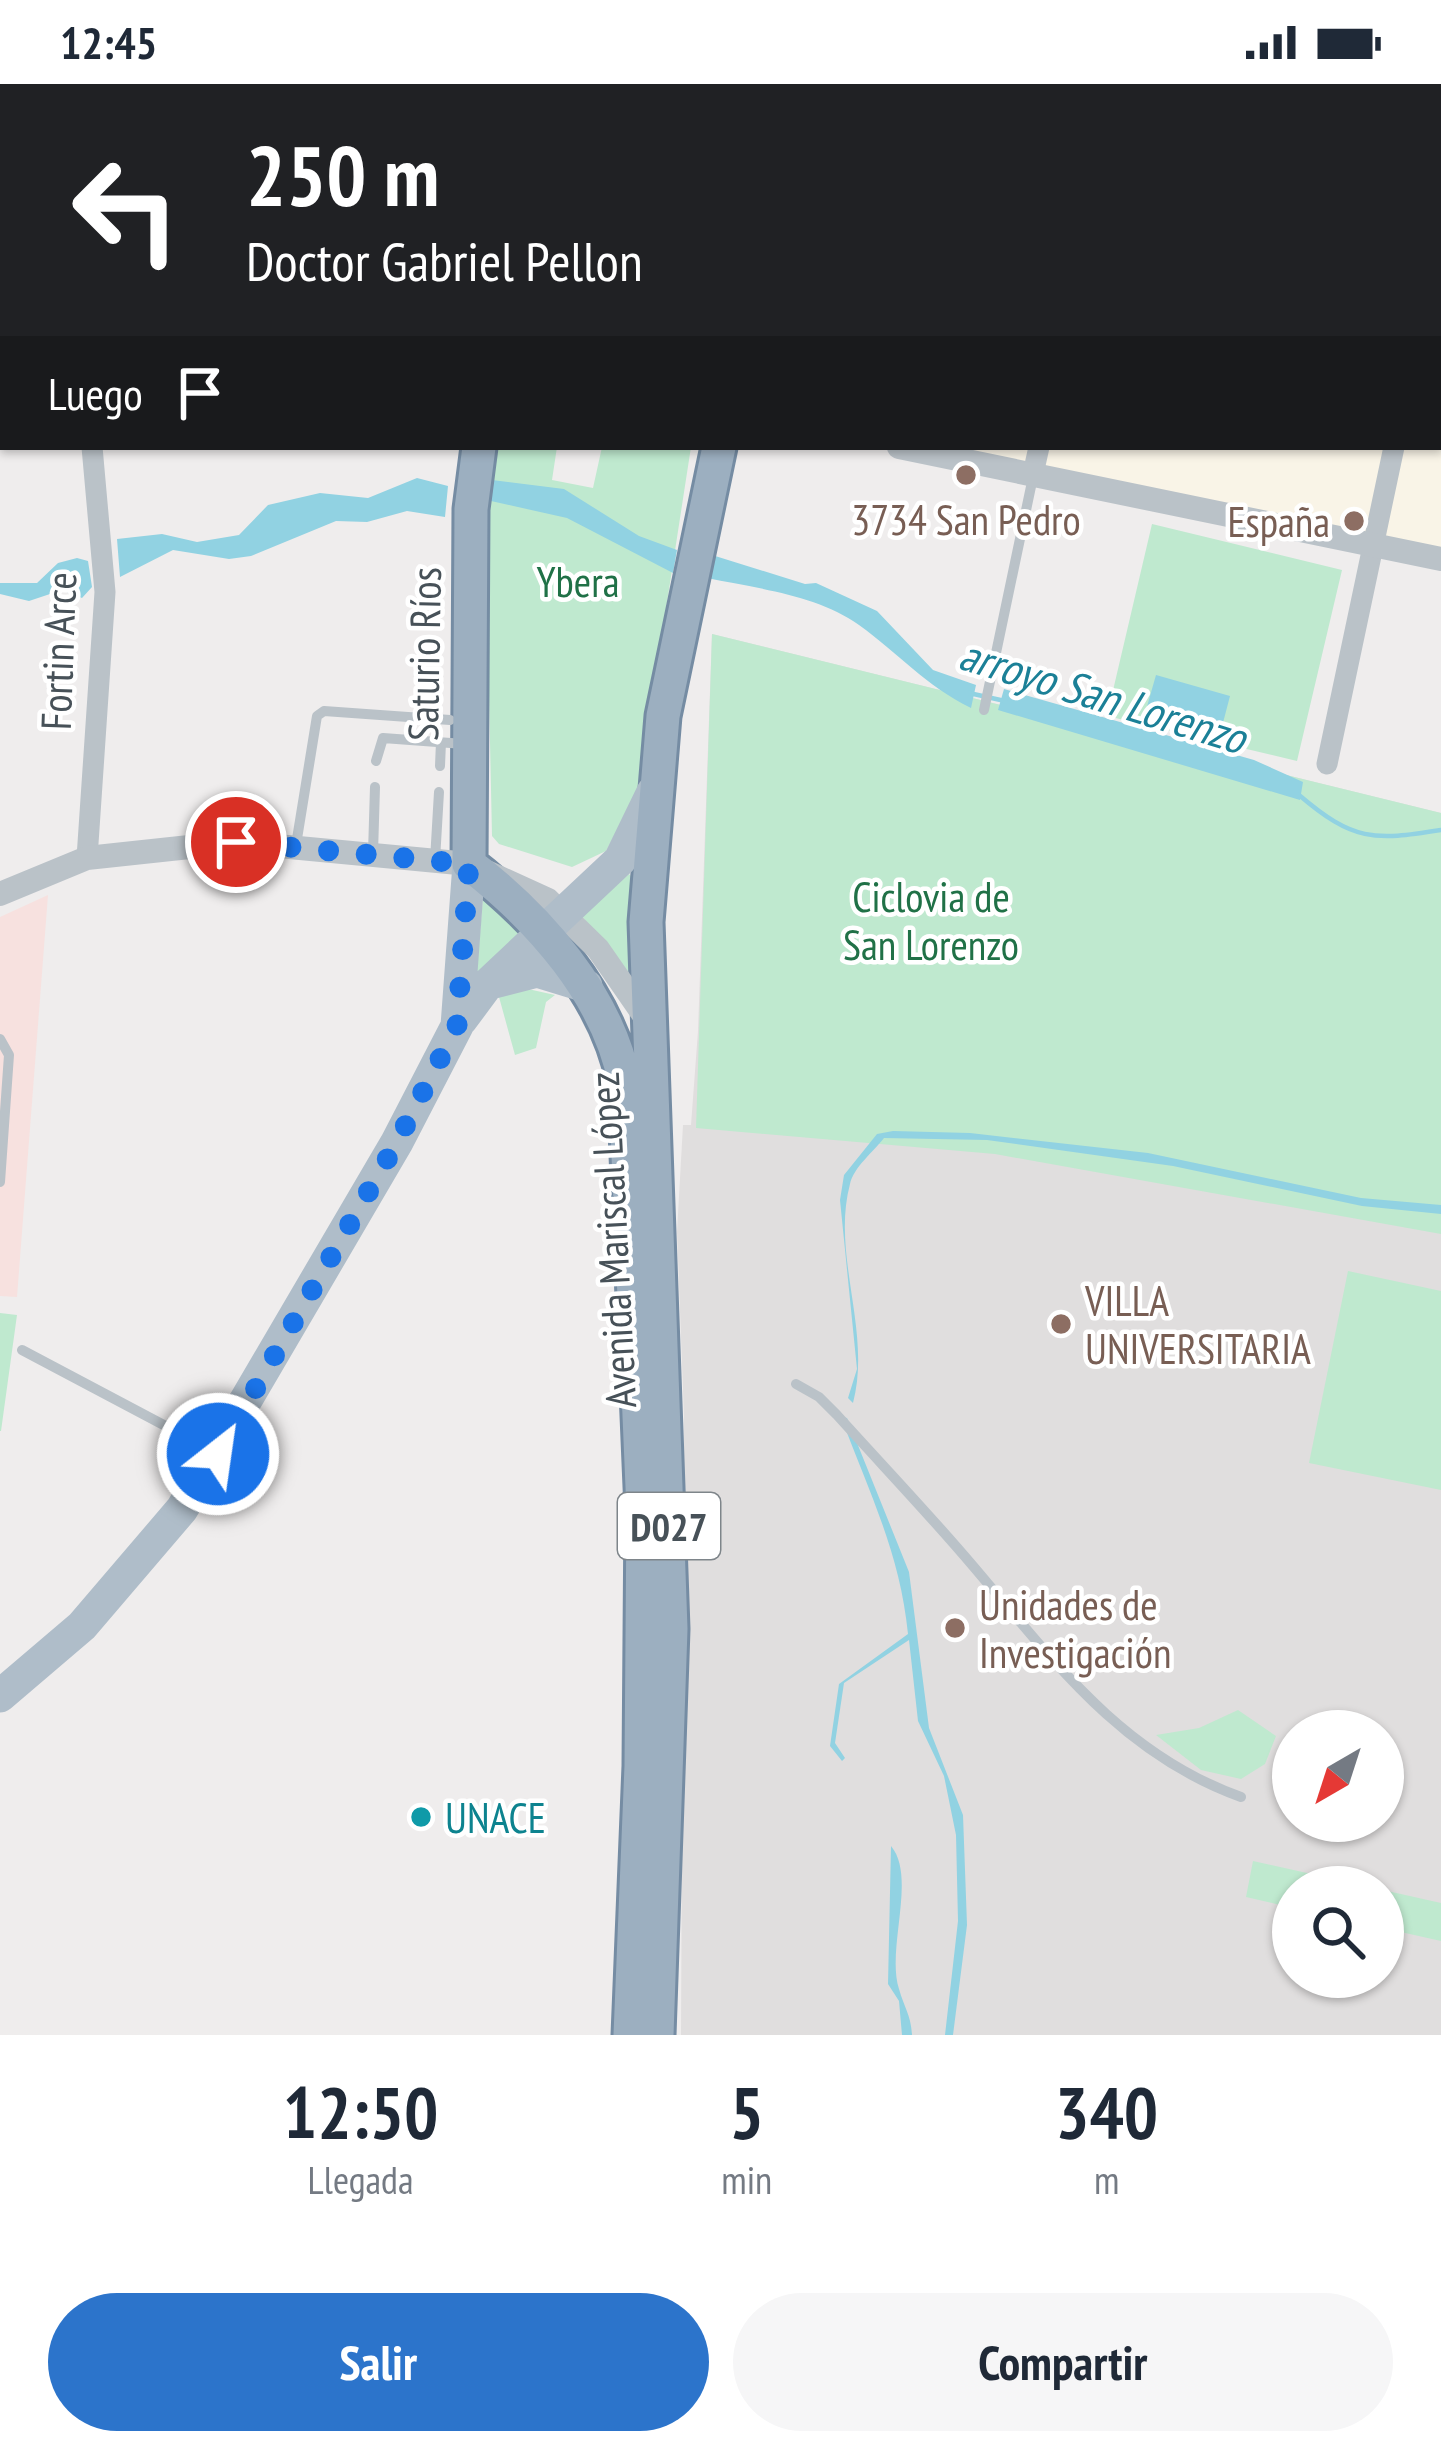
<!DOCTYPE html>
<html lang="es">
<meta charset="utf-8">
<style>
body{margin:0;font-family:"PT Sans Narrow",sans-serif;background:#f6f6f7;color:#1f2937;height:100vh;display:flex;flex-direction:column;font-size:45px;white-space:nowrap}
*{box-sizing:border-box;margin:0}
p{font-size:39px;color:#747a83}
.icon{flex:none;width:66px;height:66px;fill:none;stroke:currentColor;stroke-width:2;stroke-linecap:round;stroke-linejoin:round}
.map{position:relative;height:1951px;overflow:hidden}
.drawer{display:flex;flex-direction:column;background:#fff;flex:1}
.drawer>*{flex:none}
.guide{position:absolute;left:0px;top:0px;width:1443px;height:366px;box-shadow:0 3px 9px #0004;background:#202124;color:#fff;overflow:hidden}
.needle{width:78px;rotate:219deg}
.controls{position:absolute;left:1272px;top:1626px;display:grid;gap:24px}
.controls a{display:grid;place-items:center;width:132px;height:132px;border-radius:50%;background:#fff;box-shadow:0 3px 9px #0004;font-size:60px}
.pin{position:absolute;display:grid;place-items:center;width:102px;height:102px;color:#fff;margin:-51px;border:6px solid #fff;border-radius:50%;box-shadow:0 3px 12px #0007}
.me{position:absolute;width:132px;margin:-66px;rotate:30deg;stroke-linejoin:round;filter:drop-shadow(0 0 9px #0008)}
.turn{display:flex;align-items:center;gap:42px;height:252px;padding:0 48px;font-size:54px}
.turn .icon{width:156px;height:156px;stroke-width:2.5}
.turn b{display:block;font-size:84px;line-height:102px}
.then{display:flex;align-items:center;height:114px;padding:0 48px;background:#0003;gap:24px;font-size:45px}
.eta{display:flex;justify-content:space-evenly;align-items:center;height:204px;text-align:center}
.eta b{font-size:72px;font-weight:700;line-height:84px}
.primary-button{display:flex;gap:24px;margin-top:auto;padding:24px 48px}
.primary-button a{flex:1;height:138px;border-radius:72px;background:#2c74cb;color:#fff;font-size:48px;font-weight:700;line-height:138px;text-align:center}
.primary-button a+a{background:#f6f6f7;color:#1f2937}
.status{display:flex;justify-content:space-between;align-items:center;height:84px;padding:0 60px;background:#fff;direction:ltr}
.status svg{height:33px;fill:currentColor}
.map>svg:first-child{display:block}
.commercial{fill:#f9f4e7}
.education{fill:#e0dede;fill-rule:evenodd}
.medical{fill:#f7e1df}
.green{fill:#bfe9cf}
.water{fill:#91d2e2}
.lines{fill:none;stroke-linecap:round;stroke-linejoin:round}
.stream{stroke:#91d2e2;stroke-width:4.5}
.trunk-casing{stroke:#758ca3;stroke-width:39}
.service{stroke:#bac2c8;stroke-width:10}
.minor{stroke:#bac2c8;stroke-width:21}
.tertiary{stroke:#bac2c8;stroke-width:24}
.primary{stroke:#afbdc9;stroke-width:33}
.trunk{stroke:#9cafc0;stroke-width:33}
.route{stroke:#1a73e8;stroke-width:21;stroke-dasharray:0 37.8}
.education-dot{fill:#8d6e63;stroke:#fff;stroke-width:4.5}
.culture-dot{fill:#0f9aa8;stroke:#fff;stroke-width:4.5}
.labels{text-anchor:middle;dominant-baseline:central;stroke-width:9;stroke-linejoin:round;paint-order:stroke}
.shield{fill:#fff;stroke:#7e858a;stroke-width:3}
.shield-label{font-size:39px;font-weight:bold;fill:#475158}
.education-label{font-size:42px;fill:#785e54;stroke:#fff;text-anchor:start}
.park-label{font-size:42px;fill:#207147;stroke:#fff}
.street-label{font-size:42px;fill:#475158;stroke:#fff}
.culture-label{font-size:42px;fill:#0d838f;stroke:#fff;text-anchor:start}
.water-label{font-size:45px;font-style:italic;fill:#1b8097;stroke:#fff}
</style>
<div class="status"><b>12:45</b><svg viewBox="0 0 49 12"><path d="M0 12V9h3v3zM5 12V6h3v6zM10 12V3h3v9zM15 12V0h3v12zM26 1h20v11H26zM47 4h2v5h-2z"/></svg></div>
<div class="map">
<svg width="1441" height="1951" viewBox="0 0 1441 1951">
<rect width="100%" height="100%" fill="#efeded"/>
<!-- commercial -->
<path class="commercial" d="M547,0H1441V479L895,363H1440V3Z"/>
<!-- education -->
<path class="education" d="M712,550L1441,729V1951H681L684,1332L677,1148L683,1041H691L698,947ZM1293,1647H1383V1737H1293ZM1293,1803H1383V1893H1293Z"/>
<!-- medical -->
<path class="medical" d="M48,811L17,1213L0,1212V833Z"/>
<!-- green -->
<path class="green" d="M492,363H557L552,396L593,404L602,363H691L638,706L606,767L572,783L499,760L492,752L485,423Z
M1152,440L1342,486L1297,677L1107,632Z
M712,550L1441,729V1150L995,1070L696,1044Z
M629,790L634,795L629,889L581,831Z
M488,812L520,849L476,896L483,813Z
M528,905L555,911L546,918L536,964L515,971L499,913Z
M1348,1187L1441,1207V1406L1309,1379Z
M0,1229L17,1231L1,1347H0Z
M1238,1626L1276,1652L1265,1680L1241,1695L1201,1686L1156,1651L1199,1644Z
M1253,1777L1370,1803H1293V1824L1246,1813Z
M1383,1806L1441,1819V1857L1383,1844Z"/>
<!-- water -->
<path class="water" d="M417,394L448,402L445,433L407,427L367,438L336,437L251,472L229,475L173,466L120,493L117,455L162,450L197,458L239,451L268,421L320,409L368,414Z
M484,395L564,405L639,452L677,466L673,489L567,434L482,415Z
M712,471L805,500L816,499L877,527L933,586L976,601L971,624C926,602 898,569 859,541C818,511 755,504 707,494Z
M77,474L88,477L92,503L82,514L62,506L29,517L0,510V499H37L58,479Z
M1156,591L1230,612L1219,654L1144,633Z
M1004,605L1254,676L1303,698L1300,716L998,626Z
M893,1047L970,1049L1148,1069L1361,1114L1441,1121V1130L1362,1122L1173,1082L987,1056L884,1054C874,1067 853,1084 850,1100C831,1171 872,1247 853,1319L848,1314L857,1285L840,1116L844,1091L877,1050Z
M841,1333L847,1334L909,1488L929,1644L963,1731L967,1841L953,1951H945L958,1837L956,1751L944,1692L918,1637L909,1556L844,1599L835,1659L845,1674L842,1677L830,1662L839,1600L908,1550C900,1469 869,1408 841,1333Z
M891,1762C917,1793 886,1865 899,1905C904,1923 911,1931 912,1951H902L899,1917L888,1900Z"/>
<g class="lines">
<!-- stream -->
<path class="stream" d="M969,609L1005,617
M1299,711C1353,757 1373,757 1441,746"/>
<defs>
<path id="trunk" d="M547,3V0
M794,3V0
M479,363L471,425L469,780C539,834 608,911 625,1000L643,1426L641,1682L630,1951
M657,1951L671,1545L646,838L663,632L719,363"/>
</defs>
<!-- trunk casing -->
<use href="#trunk" class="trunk-casing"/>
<!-- service -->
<path class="service" d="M984,626L1033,393
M376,677L383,654L464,660
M440,682L441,658
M296,761L317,632L324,627L450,636
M373,769L375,703
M435,776L439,708
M0,955L9,971L0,1098
M22,1266L209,1365
M796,1300L819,1313L837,1331C882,1381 929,1430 973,1482C1053,1576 1121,1670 1241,1713"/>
<!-- minor -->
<path class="minor" d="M166,3L167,0
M1108,3L1109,0
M1440,151L1441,147
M1033,390L1039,363
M1327,680L1394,363
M87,774L105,508L92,363"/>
<!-- tertiary -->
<path class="tertiary" d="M1030,0L1045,3
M1440,83H1441
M0,172L3,173
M899,363L1441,475
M0,810L87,774L236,758L469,780L548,816L598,865L646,934"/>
<!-- primary -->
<path class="primary" d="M494,898L537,887L586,902
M461,936L487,901L620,776L653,708
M0,1612L82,1542L182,1425L397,1058L457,942L469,780"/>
<!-- trunk -->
<use href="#trunk" class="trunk"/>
</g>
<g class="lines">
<!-- route -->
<path class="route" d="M218,1370L397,1058L457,942L469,780L236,758"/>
</g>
<!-- markers -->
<g class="education-dot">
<circle cx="966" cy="391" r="12"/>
<circle cx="1354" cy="437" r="12"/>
<circle cx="1061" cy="1240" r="12"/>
<circle cx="955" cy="1544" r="12"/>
</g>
<circle class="culture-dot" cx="421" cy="1733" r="12"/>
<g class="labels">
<!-- shield labels -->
<rect class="shield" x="618" y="1409" width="102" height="66" rx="9"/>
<g class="shield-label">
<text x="669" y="1442">D027</text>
</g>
<!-- education labels -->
<g class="education-label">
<text x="966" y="435" text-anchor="middle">3734 San Pedro</text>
<text x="1330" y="437" text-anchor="end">España</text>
<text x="1085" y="1216">VILLA<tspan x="1085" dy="48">UNIVERSITARIA</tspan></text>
<text x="979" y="1520">Unidades de<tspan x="979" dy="48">Investigación</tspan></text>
</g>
<!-- park labels -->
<g class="park-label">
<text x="578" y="497">Ybera</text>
<text x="931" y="812">Ciclovia de<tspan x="931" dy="48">San Lorenzo</tspan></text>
</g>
<!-- street labels -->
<g class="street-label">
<text transform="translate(58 567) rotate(-88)">Fortin Arce</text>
<text transform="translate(424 570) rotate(-89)">Saturio Ríos</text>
<text transform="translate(612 1156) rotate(-93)">Avenida Mariscal López</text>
</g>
<!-- culture labels -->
<g class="culture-label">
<text x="445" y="1733">UNACE</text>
</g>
<!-- water labels -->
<g class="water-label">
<text transform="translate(1103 611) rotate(17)">arroyo San Lorenzo</text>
</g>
</g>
</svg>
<div class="controls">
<a><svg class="needle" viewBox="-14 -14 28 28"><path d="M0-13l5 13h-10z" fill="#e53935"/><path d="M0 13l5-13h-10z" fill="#747a83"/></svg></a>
<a><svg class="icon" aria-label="search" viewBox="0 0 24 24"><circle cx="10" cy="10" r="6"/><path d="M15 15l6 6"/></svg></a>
</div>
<div class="pin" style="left:236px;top:758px;background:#d93025"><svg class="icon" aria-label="arrive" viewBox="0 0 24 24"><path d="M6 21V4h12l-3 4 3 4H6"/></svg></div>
<svg class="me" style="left:218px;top:1370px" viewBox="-20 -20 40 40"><circle r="17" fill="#1a73e8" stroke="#fff" stroke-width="3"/><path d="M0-11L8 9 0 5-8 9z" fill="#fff"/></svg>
<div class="guide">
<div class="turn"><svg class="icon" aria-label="left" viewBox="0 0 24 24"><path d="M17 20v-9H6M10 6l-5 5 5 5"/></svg><div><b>250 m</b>Doctor Gabriel Pellon</div></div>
<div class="then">Luego<svg class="icon" aria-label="arrive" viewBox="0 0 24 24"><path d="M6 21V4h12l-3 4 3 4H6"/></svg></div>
</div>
</div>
<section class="drawer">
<div class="eta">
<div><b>12:50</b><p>Llegada</p></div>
<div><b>5</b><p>min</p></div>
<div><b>340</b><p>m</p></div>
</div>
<div class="primary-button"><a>Salir</a><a>Compartir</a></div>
</section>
